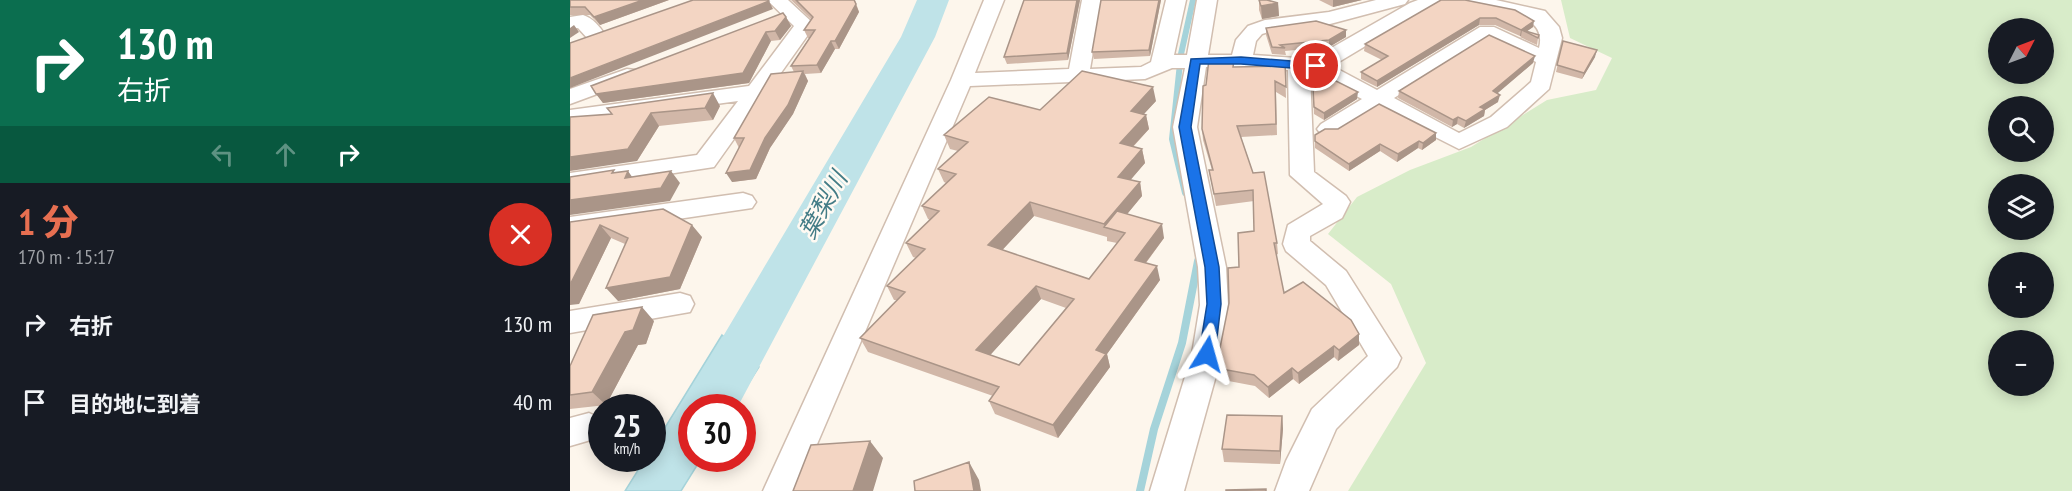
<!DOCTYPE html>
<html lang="ja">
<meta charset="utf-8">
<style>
body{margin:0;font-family:"PT Sans Narrow","Noto Sans JP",sans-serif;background:#242831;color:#f1f3f6;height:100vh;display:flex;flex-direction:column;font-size:22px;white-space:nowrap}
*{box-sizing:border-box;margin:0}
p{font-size:20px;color:#9ea1a6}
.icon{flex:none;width:33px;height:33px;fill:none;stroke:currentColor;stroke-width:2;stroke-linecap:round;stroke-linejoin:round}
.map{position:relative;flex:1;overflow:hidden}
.drawer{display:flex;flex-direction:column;background:#171b24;width:570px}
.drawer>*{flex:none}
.hud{background:#0b6e4f;color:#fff;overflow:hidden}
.needle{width:39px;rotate:48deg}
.fabs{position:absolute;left:1418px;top:18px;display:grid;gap:12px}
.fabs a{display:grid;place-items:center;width:66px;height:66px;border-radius:50%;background:#171b24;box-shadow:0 3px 15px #0003;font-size:30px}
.speed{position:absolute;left:18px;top:394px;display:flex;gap:12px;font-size:30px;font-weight:700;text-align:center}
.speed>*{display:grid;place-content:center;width:78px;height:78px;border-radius:50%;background:#171b24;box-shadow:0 3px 15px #0003;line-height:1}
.speed small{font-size:15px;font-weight:400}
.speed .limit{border:9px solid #d22;background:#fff;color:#111}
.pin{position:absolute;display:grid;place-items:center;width:51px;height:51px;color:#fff;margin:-26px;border:3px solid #fff;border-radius:50%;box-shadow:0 2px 6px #0007}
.me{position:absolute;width:66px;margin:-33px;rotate:8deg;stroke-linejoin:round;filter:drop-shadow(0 0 4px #0008)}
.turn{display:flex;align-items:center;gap:21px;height:126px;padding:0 18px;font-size:27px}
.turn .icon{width:78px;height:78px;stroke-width:2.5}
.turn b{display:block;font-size:42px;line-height:51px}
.lanes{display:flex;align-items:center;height:57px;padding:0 18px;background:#0003;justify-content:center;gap:30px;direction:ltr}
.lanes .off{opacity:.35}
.round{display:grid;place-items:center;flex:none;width:63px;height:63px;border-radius:32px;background:#242831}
.summary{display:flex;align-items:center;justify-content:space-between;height:102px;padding:0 18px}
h1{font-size:36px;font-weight:800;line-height:45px;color:#e76f51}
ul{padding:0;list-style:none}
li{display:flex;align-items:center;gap:18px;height:78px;padding:0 18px}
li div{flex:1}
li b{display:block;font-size:22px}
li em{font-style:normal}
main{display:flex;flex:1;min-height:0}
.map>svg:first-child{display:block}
.green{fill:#d8ecc9;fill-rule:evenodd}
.water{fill:#bfe3e8;stroke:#a5d3da;stroke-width:1.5}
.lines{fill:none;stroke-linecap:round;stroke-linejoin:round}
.stream-far1{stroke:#a5d3da;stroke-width:6}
.stream{stroke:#a5d3da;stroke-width:8}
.river{fill:#bfe3e8;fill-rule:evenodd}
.street-casing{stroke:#d1beb0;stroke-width:3}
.street{fill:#fff;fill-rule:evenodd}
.wall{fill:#d1b7a8;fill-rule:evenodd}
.shaded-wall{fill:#aa9588}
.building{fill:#f3d5c3;stroke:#aa9588;stroke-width:1.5;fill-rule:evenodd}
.route{fill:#1a73e8;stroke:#114b97;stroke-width:1.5}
.labels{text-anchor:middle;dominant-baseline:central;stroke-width:5;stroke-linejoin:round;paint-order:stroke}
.water-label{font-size:24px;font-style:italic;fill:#437c86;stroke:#fffaf3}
</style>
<main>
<section class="drawer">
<div class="hud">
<div class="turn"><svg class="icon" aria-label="right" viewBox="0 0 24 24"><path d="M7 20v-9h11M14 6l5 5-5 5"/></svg><div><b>130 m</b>右折</div></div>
<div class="lanes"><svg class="icon off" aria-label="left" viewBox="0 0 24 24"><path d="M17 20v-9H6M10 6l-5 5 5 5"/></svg><svg class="icon off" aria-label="ahead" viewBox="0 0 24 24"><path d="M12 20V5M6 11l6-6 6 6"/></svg><svg class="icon" aria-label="right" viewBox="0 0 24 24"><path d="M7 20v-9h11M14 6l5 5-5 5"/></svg></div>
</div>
<div class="summary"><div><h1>1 分</h1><p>170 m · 15:17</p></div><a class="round" style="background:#d93025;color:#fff"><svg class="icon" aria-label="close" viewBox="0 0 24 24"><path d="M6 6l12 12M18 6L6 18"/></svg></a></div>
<ul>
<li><svg class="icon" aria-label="right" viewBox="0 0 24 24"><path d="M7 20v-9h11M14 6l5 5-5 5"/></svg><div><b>右折</b></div><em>130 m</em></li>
<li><svg class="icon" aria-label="arrive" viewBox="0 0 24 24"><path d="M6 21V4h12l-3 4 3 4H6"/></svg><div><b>目的地に到着</b></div><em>40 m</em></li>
</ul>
</section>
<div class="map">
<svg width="1502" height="491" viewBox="0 0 1502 491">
<rect width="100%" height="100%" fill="#fdf6ec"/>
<!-- green -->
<path class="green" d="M991,0H1502V491H778L856,363L821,284L758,234L787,197L840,170L901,147L977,100L1026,90L1042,58L1000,38ZM1428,28H1473V74H1428ZM1428,106H1473V152H1428ZM1428,184H1473V230H1428ZM1428,262H1473V308H1428ZM1428,340H1473V386H1428Z"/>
<!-- water -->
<path class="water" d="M152,335L189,367L163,408H122V459H131L111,491H55L75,459H82L83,447Z"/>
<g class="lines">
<!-- stream-far1 -->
<path class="stream-far1" d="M615,193L602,139L611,54L623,0"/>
<!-- stream -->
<path class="stream" d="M570,491L584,429L612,343L628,261"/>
<!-- river -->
<path class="river" d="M347,0H379L365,37L167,408H122L120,424L112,408L120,392L331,37Z"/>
<defs>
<path id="street" d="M197,0H218L245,25L144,167L0,189V173L127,155L168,101L0,124V110L179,86L224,26Z
M414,0H434L405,73L499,69L512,0H532L520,69L571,67L581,62L596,0H616L604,55H617L627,0H647L638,55H662L666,40L678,26L695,20L759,12L806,0H838L835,4L760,24L705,30L692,34L686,41L683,55L742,59L840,3L848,0H876L873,4L854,11L762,66L807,90L910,27H924L969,48C979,10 919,11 893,4L890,0H926L975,11L989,27L992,38L979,89L937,127L889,149L808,108L767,134H751L747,129L751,124L792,99L740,72L744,172L776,196L780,202L772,218L740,236V241L776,271L831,358L827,367L766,429L739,491H705L716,461L742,409L798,356L756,285L716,251L713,244L718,225L753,204L720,175L718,70L636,67L627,127L656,267L658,305L652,354L614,491H580L622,354L630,305L628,267L603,127L615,68H602L575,79L400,86L227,491H193L381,80ZM918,39L966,62L961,82L921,117L889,133L824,98Z
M13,15C23,18 30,27 36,36L33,40H19L8,28L0,29V17Z
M57,69L65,70L68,75L65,80L0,104V89Z
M173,193L182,196L186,202L182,208L0,235V217Z
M110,293L120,296L124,304L120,312L0,333V311Z
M19,413L32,419L31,437L0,446V418Z"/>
</defs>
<!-- street casing -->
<use href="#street" class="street-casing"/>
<!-- street -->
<use href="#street" class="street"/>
</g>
<!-- wall -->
<path class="wall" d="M0,0H99L30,25L20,15H0Z
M221,0H285L289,12L269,49H265L251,73L235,74L238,81L223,114L200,148L186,179L162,182L169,148L164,138L224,72L221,66L239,38H238L234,30L242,20Z
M510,0L498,60L437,64L434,57Z
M531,0H591L580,56L524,59L522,52Z
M689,0H697L708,3L709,16L692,19L689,10Z
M749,0H792L763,7Z
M871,0L963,27L957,31L968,38L967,45L950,37L951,36H950L925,25H909L807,87L791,79V72L812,60L794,51L795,44Z
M216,17L221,26L210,40L201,41L179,83L33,103L21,86Z
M696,28L776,30V37L759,47L715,51L716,55L702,54L696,35Z
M993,41L1025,57L1012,79L986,72Z
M664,60V67L707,66V61H715L716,98L706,92L707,135L671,137L707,243L708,254L706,255L714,293L789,334V345L768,361L764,357L729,384L723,379L699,398L685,386L648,379L646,368L669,267L684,231V201L646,206L639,170H642L633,140L632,129L636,85Z
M963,63L927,93L928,102L915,110L914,116L894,128L887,124L882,127L828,98L829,91Z
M742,69L787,99L754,120L744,114Z
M586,101L573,114L576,115L579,129L563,147L572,149L575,163L560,180L570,182L572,196L557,214L594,238L576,263L590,280L537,354L540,367L488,438L425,414L419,401L423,396L298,352L290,338L327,300H324L317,286L346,258L343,257L336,243L360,220L358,219L352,206L376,183L374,182L368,169L388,151L380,149L374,135L470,110ZM464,216L537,237V241L547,243L519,279L432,250ZM471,299L496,308L449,365L420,355Z
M150,106L143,120L89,126L67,161L0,117Z
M866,133V140L852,150L848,148L827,162L810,151L779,171L745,148V135Z
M0,222L132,237L110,289L48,301L55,244L41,238L9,304Z
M84,321L76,344L68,345L36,405L0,409V366Z
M712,416L713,429L710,464L654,462L652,449Z"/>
<!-- shaded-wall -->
<path class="shaded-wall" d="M73,0H99L30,25L24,17Z
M284,0L289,12L269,49L265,41Z
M507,0H510L498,60L497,53Z
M589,0H591L580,56L579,50Z
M763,0H792L763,7Z
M199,1L203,9L0,88V78Z
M708,3L709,16L692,19L691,6Z
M216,17L221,26L210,40L205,31Z
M910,18L909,25L807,87V81Z
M964,21L963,27L956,32L952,30L951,36H950L951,30Z
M4,25L9,32L0,38V28Z
M776,30V37L759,47V40Z
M196,32L201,41L179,83L33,103L26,94Z
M261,41L265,49L251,73L247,65Z
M1027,50L1025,57L1012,79L1014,73Z
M965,56L963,63L922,98L923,91Z
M233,71L238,81L223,114L200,148L186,179L162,182L156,173L195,138Z
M583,87L586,101L564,125L561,111Z
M788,92L787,99L754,120V113Z
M143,93L150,106L143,120L135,108Z
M930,95L928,102L915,110L914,116L894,128L896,121L910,107Z
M81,113L89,126L67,161L0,171V157Z
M576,115L579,129L553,157L550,143Z
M888,117L887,124L882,127L883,120Z
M866,133V140L852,150L853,143Z
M849,141L848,148L827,162L828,154Z
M810,144V151L779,171V164Z
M572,149L575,163L552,190L548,177Z
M58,171L67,184L55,178Z
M101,171L110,183L100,201L0,215V200Z
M570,182L572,196L544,230L535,227L534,224Z
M460,202L464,216L424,259L418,245Z
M592,224L594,238L568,273L565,260Z
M30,225L41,238L9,304L0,305V285Z
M122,225L132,237L110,289L48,301L36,288Z
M587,266L590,280L537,354L540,367L488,438L483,425L526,350Z
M466,286L471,299L413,363L406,350Z
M72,307L84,321L76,344L68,345L36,405L22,392L55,332Z
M789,334V345L768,361L769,350Z
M764,346V357L729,384L728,373Z
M722,368L723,379L699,398L698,387Z
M712,416L713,429L710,464V451Z
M300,441L313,458L303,491H283Z
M399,462L409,480L411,491H404Z"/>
<!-- building -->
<path class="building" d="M0,0H73L24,17L15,7H0Z
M123,0H198L199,1L0,78V43Z
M226,0H284L286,4L265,41H261L247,65L221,66L245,30H234L243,17Z
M454,0H507L497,53L434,57Z
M531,0H589L579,50L522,52Z
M689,0H697L708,3L691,6Z
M871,0H895L945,10L964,21L951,30L926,18H910L807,81L791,72L818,56L795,44Z
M213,13L216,17L205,31L196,32L173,73L26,94L21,86Z
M746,21L776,30L759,40L710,45L715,48L702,47L696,28Z
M952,30L969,35L968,38Z
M919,35L965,56L923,91L930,95L910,107L915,109L896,121L888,117L883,120L829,91Z
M993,41L1027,50L1014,73L987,65Z
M639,59L664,60L663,67L708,66L707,61H715L716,87L705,81L706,124L667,126L683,173L694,172L707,243H704L714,293L733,282L781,320L789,334L769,350L764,346L728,373L722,368L698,387L684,375L646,368L659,303L658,268L669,267L668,233L684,231L683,190L644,194L639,170H643L632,129L633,86L636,85Z
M742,69L788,92L754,113L744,107Z
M233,71L218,105L195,138L180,170L156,173L174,138H164L201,74Z
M512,71L583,87L561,111L576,115L550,143L572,149L548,177L570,182L534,224L460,202L418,245L519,279L555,233L534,227L547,211L592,224L565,260L587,266L526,350L536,354L483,425L419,401L429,387L290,338L335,292L317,286L355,249L336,243L369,211L352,206L386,174L368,169L398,142L374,135L419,97L470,110ZM466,286L504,299L449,365L406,350Z
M143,93L135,108L81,113L58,149L0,157V117L42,114L37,108Z
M809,104L866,133L853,143L849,141L828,154L810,144L779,164L745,141V135L755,129H768Z
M44,170L42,173L58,171L55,178L101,171L91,188L0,200V177Z
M93,209L122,225L100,277L36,288L58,238L30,225L0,285V222Z
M72,307L63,330L55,332L22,392L0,395V366L23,315Z
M657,415L712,416L710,451L652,449Z
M300,441L283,491H223L241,445Z
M399,462L404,491H345L344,481Z
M696,489V491H656V490Z"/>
<!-- route -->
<path class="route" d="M671,57L746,63L751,66L746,70L671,64H630L621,127L649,267L651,304L645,354L637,360L629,354L637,304L635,267L609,127L621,59Z"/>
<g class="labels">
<!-- water labels -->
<g class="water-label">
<text transform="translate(253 205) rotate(-61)">葉梨川</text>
</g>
</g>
</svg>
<div class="fabs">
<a><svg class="needle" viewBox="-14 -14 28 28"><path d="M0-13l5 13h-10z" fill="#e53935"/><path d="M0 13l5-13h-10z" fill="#9ea1a6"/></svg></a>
<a><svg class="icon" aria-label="search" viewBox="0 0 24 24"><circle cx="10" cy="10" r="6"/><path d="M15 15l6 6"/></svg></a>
<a><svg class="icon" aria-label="layers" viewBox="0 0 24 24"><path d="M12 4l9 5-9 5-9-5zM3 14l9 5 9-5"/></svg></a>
<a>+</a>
<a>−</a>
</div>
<div class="speed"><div>25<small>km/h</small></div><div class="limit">30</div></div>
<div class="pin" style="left:746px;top:66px;background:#d93025"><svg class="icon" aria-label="arrive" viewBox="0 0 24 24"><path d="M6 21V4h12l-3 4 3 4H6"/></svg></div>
<svg class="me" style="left:637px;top:354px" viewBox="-20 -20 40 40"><path d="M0-17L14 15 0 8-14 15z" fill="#1a73e8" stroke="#fff" stroke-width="4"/></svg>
</div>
</main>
